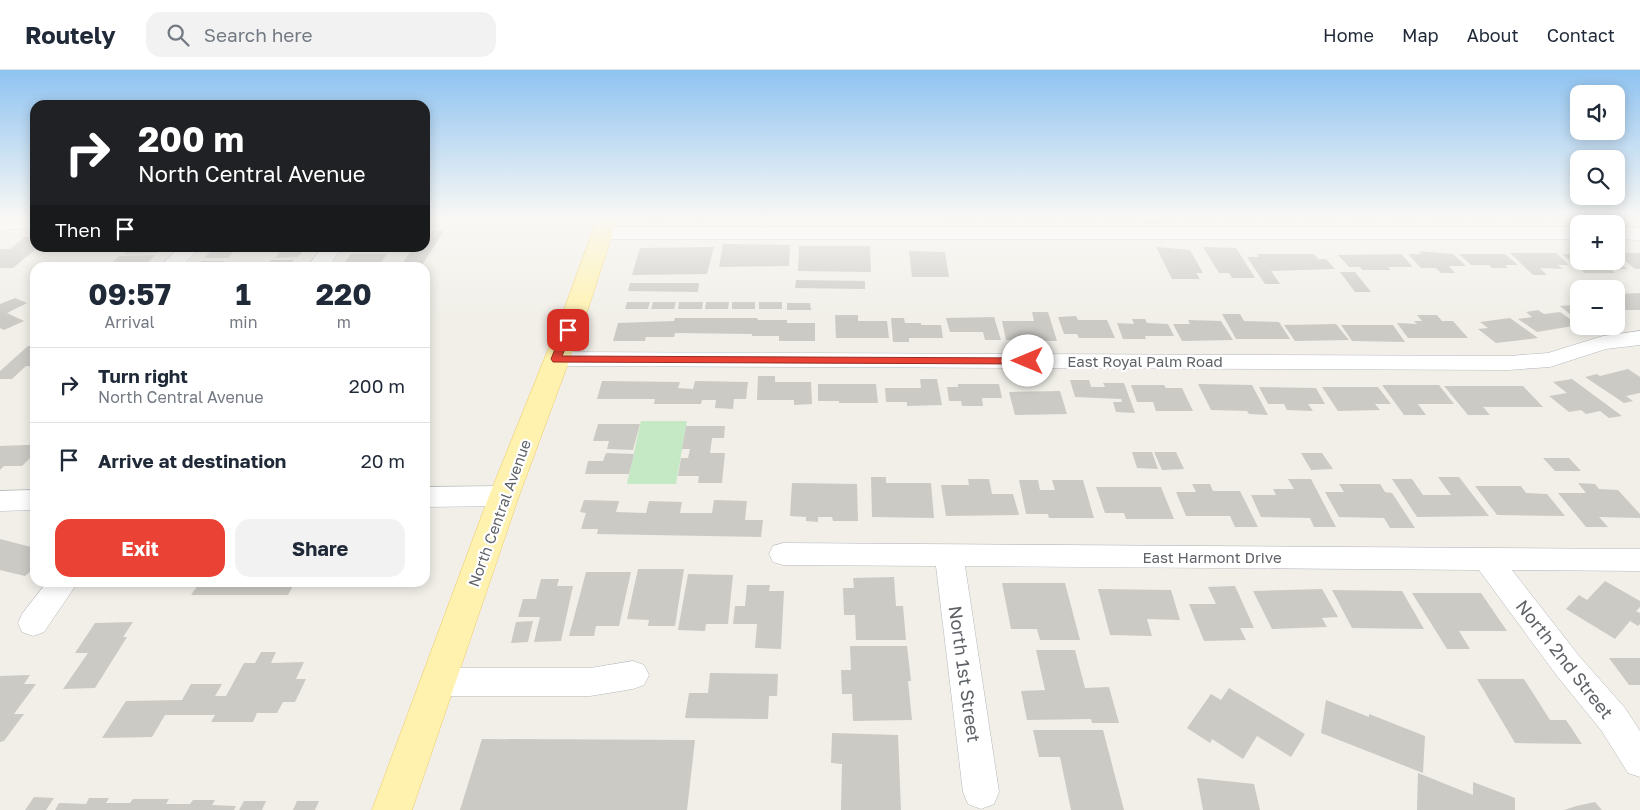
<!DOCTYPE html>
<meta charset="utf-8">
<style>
body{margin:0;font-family:"Golos Text",sans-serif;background:#f2f2f3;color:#1f2937;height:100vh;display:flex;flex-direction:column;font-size:19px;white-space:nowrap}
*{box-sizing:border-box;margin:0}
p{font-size:16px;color:#747a83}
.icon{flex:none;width:28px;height:28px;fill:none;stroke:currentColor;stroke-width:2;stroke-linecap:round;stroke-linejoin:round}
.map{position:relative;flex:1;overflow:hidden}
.details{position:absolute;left:30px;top:192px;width:400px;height:325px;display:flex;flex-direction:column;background:#fff;border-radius:15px;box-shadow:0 2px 12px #0003}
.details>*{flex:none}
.top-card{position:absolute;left:30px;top:30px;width:400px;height:152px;border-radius:15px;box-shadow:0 2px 12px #0003;background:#202124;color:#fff;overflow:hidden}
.buttons{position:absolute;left:1570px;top:15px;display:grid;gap:10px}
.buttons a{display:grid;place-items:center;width:55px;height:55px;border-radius:10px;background:#fff;box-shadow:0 2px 12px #0003;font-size:25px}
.pin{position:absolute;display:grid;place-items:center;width:42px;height:42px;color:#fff;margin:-21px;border-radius:10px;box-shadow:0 2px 8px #0006}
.me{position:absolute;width:55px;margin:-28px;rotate:270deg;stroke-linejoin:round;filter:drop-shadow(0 0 4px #0008)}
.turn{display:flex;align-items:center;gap:18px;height:105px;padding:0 25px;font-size:22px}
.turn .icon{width:65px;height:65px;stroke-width:2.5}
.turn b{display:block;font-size:35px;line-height:42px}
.then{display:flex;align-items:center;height:48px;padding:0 25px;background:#0003;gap:10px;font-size:19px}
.eta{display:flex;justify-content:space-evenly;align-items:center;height:85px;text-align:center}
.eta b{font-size:30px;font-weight:700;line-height:35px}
.button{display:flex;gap:10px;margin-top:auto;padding:10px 25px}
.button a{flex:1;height:58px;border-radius:15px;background:#ea4335;color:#fff;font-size:20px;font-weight:700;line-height:58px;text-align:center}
.button a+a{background:#f2f2f3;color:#1f2937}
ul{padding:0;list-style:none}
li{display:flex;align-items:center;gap:15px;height:75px;padding:0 25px;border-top:1px solid #e0e1e3}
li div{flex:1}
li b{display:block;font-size:19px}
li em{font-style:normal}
header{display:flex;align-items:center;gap:30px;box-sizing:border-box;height:70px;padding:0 25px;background:#fff;border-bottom:1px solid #e0e1e3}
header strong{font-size:24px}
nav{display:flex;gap:28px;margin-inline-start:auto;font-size:18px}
.search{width:350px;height:45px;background:#f2f2f3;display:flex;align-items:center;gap:12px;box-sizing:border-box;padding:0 18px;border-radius:15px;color:#747a83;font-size:19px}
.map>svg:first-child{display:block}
.green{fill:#c5e8c5}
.building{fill:#cccac5}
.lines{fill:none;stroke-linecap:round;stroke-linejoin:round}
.minor-casing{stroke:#b5b8bc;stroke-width:1}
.major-casing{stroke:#f2c960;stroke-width:1}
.minor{fill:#fff;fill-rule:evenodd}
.major{fill:#fff2af;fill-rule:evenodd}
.route{fill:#ea4335;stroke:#982c22}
.labels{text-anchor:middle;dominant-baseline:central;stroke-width:4.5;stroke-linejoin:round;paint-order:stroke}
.street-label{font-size:15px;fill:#5f6368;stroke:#fff}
.near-street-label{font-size:18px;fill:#5f6368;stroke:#fff}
</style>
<header>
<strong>Routely</strong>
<div class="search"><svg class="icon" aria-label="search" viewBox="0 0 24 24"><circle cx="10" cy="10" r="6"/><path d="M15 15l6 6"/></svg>Search here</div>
<nav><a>Home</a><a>Map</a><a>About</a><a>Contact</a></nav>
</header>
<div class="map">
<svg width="1640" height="740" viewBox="0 0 1640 740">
<rect width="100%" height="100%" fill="#f1efe8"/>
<!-- green -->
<path class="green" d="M641,351H687L676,414H627Z"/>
<!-- building -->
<path class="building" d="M646,147H662L661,151H645Z
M686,147H725L720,150L707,149V151H698V149L685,150Z
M738,147H764V149H737Z
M812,147H830V150H812Z
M878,147H915L914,151Z
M941,147H974L975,151H942Z
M980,147H1012L1014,152H981Z
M1022,147H1054L1056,151H1024Z
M1061,147H1098L1100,151H1062Z
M1103,147H1135L1138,151H1105Z
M1141,147H1174L1178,152L1145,153Z
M1184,147H1216L1220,152H1188Z
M1222,147H1255L1259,151H1226Z
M1263,147H1296L1300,151H1266Z
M1303,147H1335L1339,151H1307Z
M1345,147H1378L1382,151H1349Z
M1385,147H1417L1422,151H1389Z
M1427,147H1459L1464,151H1432Z
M1465,147H1498L1503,151H1471Z
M1508,147H1540L1546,151H1513Z
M1548,147H1580L1587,151H1554Z
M1589,147H1622L1627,151H1594Z
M425,161H444L420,198H399L413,178H425Z
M25,167H34L31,170H35V178H37L13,198H0V179H10Z
M723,174L790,175L789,196L719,197Z
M799,176H870L871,202L798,201Z
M714,177L707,204L632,205L640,178Z
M1156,177L1190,180L1203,203H1196L1200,209H1172Z
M1203,177L1236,178L1255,208H1232L1229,203H1219Z
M131,178H164L158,183L124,184Z
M214,178H237L228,188H204Z
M274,178H306L298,187L275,188L282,179H272Z
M357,178H383L380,181L354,182Z
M909,181L945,182L949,207H912Z
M1419,181L1453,184L1466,196H1449L1455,203H1441L1436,198H1421L1408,184H1422Z
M1510,183H1556L1569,195H1558L1563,199L1540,198L1547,205H1533Z
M1616,183H1640V199H1635Z
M351,184H387L377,198H340Z
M1257,184H1314L1318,189H1326L1335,199L1271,201L1280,214H1265L1247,187H1259Z
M1401,184L1413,197H1388L1391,200H1362L1360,197H1349L1338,185Z
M1459,184H1505L1518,195H1505L1508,198H1492L1489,195H1471Z
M1562,184H1579V191H1617L1627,199H1610L1615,203H1585Z
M155,185L143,198L107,197L119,186Z
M271,190H294L288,198H265Z
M201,191H224L218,198H195Z
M1340,202H1355L1371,222H1355Z
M796,210L865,211V219L795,218Z
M630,213H699L698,222L628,221Z
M1640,223V240H1623L1616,234V224Z
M15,228L27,233L7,243L24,251L4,260L0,258V234Z
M627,232H650L648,239H625Z
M653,232H676L674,239H651Z
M679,232H703L702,239H678Z
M706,232H729L728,239H705Z
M732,232H755V239H732Z
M759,232H782V239H759Z
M1570,232H1579V249H1576L1560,236L1574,235Z
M787,233H810L811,240H787Z
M1538,240L1544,244L1560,242L1579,255L1537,262L1518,249L1532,247L1526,242Z
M1032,242H1048L1057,271L1006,270L1002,251H1034Z
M1222,244H1240L1244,251L1279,252L1290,269H1236Z
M835,245H858V251H887L889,268H836Z
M1417,245H1437L1442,251H1453L1468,268H1408L1397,253L1417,254L1414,251H1422Z
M1076,246L1078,250H1107L1115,268H1079L1077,264H1064L1058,247Z
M994,247L1001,270H985L983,262H950L946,248Z
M675,248H757L758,250H787V253H815V271H779V266H752V264L675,263L674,267H646L645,271H613L618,253L674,251Z
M891,248H904L905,253H921V255H941L943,268H909V272H893Z
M1510,248L1538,268L1496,273L1478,259L1488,258L1480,252Z
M1132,249H1145L1147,253L1168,254L1174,266H1145L1146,269H1123L1117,253L1134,254Z
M1188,250L1221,251L1233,270L1182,271L1173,254H1190Z
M1336,254L1349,270L1295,271L1284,255Z
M1341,255H1393L1405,272L1352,271Z
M28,276H35V296H26L12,309H0V301Z
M1628,299L1640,307V323L1626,326L1633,331L1624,333L1585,307L1597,304L1600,306Z
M758,306H775V312H811L812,334L794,335V330H757Z
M920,309H937L942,335L907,336V332H886L885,318H921Z
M1572,309L1622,346L1609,348L1600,341L1586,344L1581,340L1569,342L1549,326L1567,323L1553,312Z
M1070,310H1089L1091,317H1105L1103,313H1124L1135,343L1116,342L1113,332H1122L1121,329L1075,327Z
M602,311L680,312L678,318L693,319L695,311L748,312L746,329H734L733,339L715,338L716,330H702L701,334H654L655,329H597Z
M818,314H876L878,333H839V331H818Z
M958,314H999L1002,328H982L983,336H962L961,331H949L947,317H958Z
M1198,314L1252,315L1268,345L1249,344L1247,341L1211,340Z
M1131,315H1164L1166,318H1182L1193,341H1156L1153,332H1137Z
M1382,315H1439L1454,334H1418L1426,345H1404Z
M1444,316H1523L1543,337H1483L1490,345H1468Z
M1259,317L1316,318L1325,334H1308L1313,341L1287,340L1284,334H1268Z
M1322,317H1378L1391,334H1375L1380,340L1338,341Z
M1060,321L1067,344L1015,345L1009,322Z
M598,354H640L633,380L607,379L609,371H593Z
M686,356H725L724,368H712L710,383H725L722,413H698L699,406H678L681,388H688L690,379H682Z
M26,375H35V383L22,396H4L0,400V376Z
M1132,382H1152L1158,399L1137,398Z
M1154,382H1176L1184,399L1162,400Z
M606,383L634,384L629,404H585L588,391H603Z
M1301,383H1322L1333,399L1311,400Z
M1543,388H1569L1581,401H1555Z
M871,407H886V413H931L934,448L872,447Z
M1438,407H1459L1489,446L1417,447L1392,409H1412L1423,425H1451Z
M968,409H989L992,424H1013L1019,445L946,446L941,415H969Z
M1288,409H1311L1336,457H1314L1310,448L1261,447L1251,425H1276L1273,419H1294Z
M1019,410H1038L1040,420H1055L1052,410H1083L1094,448H1049L1048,444H1026Z
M792,413L857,414L858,451H833L832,447H818V452L806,451V447L790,446Z
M1578,413L1595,414L1599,419L1618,420L1640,444V448L1599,447L1608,457H1586L1558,423H1586Z
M1192,414H1210L1213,421H1240L1258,457H1235L1230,446H1186L1176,422H1196Z
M1339,414H1380L1385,422L1392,423L1415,458H1390L1384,448L1339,447L1325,422H1344Z
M1475,416H1521L1526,423L1547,424L1565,446L1497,445Z
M1096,417H1161L1174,449H1126L1124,443H1105Z
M584,430L619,431L616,442L646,443L649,431L682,432L680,443H712L714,430L747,431L745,450H763L761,467L597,464L598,459H581L586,443L580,442Z
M0,469L35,478V498L25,506L0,500Z
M638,499H684L675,556H648L649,550L627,549Z
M586,502H631L619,556H596L594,566H569Z
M688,504L733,505L728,554H706L705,561L678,560Z
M894,507L896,536H903L906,570H856L855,545H844L843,518H854L853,508Z
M541,509H559L557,516H573L561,571L534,572L540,547H518L523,529H536Z
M1605,511L1640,531V537L1636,541L1640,543V554L1638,556L1630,551L1615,569L1566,539L1579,525L1587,530Z
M200,512H295L288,525H191Z
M1002,513H1065L1080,570H1040L1037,559H1011Z
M747,515H770L769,521H784L781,579L755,578L757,554H733L735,536H745Z
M1235,516L1254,558H1240L1246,570L1204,571L1189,534H1216L1208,517Z
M1098,519L1171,520L1180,550L1147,549L1152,566L1110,565Z
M1322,519L1338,547L1322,548L1327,557L1272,559L1253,521Z
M1332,520L1402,521L1424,559L1352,558Z
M1412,523H1481L1507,561H1459L1470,579H1447Z
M533,551L528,572L511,573L516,552Z
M133,552L123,567H127L95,618L63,619L88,583H75L95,553Z
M850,576H907L911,611H908L912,650L853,651L852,624H842L841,600H851Z
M1036,580H1075L1085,618L1109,617L1119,653H1092L1091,649L1027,650L1021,621L1045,620Z
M261,582H276L271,593L304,592L296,609H306L295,632H283L277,643H257L253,652H211L215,645H165L152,667L102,668L126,631L182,630L191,614H222L215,626H226L244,593H255Z
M1609,588H1640V615H1629Z
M710,603L778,604L777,626H769L768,649L685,648L689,623H708Z
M30,605L24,614H36L14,644H24L4,671L0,672V606Z
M1477,609H1524L1550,650H1566L1582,674L1515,673Z
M1229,618L1305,664L1291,687L1257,666L1243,689L1212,669L1210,673L1187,658L1211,624L1221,630Z
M1326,630L1369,647V644L1425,666L1423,703L1321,663Z
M1033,660H1103L1124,740H1071L1060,687H1039Z
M832,663L898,665L901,740H841L842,694L831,693Z
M482,669L695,670L687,740H460Z
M1418,703L1473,725V712L1515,728V740H1417Z
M1197,708L1254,714L1260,740H1203Z
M34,727L54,728L46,740H25Z
M89,728H109L106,733H130L133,729H169L166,734H190L193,730H215L212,735L236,736L234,740H55L59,733L86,734Z
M244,731H266L262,740H239Z
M297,731H319L315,740H293Z
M1595,732L1602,740H1564L1576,736Z"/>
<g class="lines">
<defs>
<path id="minor" d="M425,147H615L616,148L613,152L607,153L425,155Z
M0,148H35V158L0,160Z
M603,157H1579V169H603L596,167L594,163L596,159Z
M1616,157L1640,158V170L1616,169Z
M179,178H200L180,198H158Z
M322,178H342L327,198H306Z
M1640,261V275L1606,279L1550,297L1508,300L556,296L548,294L545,289L548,284L556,282L1508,286L1548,283L1603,266Z
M504,416L513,419L517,426L513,433L504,436L425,437V417Z
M35,420V440L0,441V421Z
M783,473L1640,479V501L1512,500L1579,586L1625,638L1640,661V707L1628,703L1601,660L1557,606L1479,500L965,496L999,722L994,734L981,739L968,734L963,722L936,496L783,495L773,492L769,484L773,476Z
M47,512H78L44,562L33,566L22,562L18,553L22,544Z
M633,591L644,595L649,605L644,615L633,619L590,626H438L427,622L422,612L427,602L438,598H590Z"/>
<path id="major" d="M598,147H618L586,245L519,426L412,740H372L489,426L562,245Z"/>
</defs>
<!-- minor casing -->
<use href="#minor" class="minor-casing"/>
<!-- major casing -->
<use href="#major" class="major-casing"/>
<!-- minor -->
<use href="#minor" class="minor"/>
<!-- major -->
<use href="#major" class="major"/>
</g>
<!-- sky -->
<linearGradient id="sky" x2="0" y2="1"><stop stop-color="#8fc3f1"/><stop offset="0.59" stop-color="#f9f8f5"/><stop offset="1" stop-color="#f9f8f5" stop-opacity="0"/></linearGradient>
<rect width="1640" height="250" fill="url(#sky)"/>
<!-- route -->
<path class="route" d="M564,257H568L573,260L562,286L1028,288L1033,291L1028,294L553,292L551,289Z"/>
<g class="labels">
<!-- street labels -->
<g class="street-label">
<text x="1145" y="291">East Royal Palm Road</text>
<text transform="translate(499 443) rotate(-70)">North Central Avenue</text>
<text x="1212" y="487">East Harmont Drive</text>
</g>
<!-- near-street labels -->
<g class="near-street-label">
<text transform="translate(1565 589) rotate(52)">North 2nd Street</text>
<text transform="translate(965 604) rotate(82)">North 1st Street</text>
</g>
</g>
</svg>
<div class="buttons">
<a><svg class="icon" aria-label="sound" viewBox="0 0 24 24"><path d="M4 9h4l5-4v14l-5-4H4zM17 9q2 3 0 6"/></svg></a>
<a><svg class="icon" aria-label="search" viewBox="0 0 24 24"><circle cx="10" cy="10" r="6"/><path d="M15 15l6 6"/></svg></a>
<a>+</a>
<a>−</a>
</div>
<div class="pin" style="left:568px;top:260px;background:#d93025"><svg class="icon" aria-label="arrive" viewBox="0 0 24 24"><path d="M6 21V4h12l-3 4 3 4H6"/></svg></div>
<svg class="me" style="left:1028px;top:291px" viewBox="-20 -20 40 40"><circle r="19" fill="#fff"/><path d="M0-13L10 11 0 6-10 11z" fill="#ea4335"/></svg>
<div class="top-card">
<div class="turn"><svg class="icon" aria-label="right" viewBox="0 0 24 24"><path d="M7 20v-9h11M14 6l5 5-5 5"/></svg><div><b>200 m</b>North Central Avenue</div></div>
<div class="then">Then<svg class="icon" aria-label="arrive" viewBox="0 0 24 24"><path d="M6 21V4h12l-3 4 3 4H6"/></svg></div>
</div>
<section class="details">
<div class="eta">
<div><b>09:57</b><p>Arrival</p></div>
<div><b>1</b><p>min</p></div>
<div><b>220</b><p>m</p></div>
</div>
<ul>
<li><svg class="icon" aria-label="right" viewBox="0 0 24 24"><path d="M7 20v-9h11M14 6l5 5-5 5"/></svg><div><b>Turn right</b><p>North Central Avenue</p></div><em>200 m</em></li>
<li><svg class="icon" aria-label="arrive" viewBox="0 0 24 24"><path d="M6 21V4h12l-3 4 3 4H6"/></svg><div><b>Arrive at destination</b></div><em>20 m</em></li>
</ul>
<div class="button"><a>Exit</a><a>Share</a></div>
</section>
</div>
